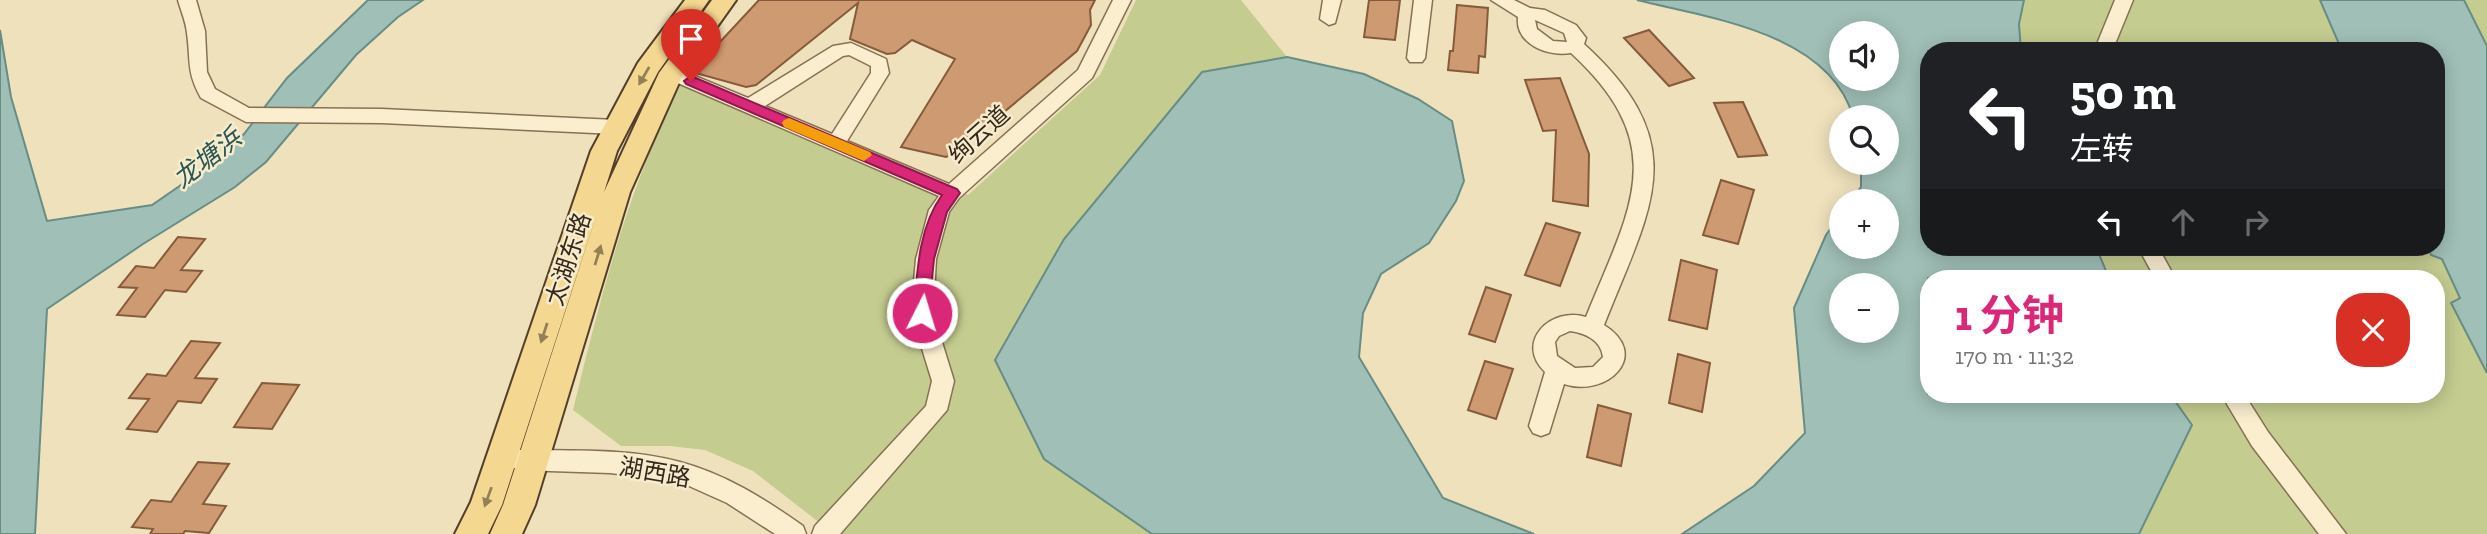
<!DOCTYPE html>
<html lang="zh">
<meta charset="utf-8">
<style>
body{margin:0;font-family:"Zilla Slab","Noto Sans SC",serif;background:#f2f2f2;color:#202124;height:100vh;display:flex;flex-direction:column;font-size:26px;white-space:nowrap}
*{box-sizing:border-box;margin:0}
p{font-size:23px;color:#757577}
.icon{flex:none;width:38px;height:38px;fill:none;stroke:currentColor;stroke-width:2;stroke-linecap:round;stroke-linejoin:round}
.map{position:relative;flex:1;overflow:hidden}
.sheet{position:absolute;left:1920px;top:270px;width:525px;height:133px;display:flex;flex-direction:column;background:#fff;border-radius:28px;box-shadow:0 4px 18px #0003}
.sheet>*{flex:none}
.guide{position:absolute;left:1920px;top:42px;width:525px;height:214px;border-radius:28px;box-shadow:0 4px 18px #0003;background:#202124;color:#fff;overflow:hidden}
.fabs{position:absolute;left:1829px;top:21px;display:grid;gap:14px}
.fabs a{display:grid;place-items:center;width:70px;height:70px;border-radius:50%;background:#fff;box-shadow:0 4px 18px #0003;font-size:35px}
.pin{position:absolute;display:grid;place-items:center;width:60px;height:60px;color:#fff;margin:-72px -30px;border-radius:50% 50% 50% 0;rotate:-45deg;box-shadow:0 0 7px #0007}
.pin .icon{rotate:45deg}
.me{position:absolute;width:77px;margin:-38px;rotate:5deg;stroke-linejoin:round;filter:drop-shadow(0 0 5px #0008)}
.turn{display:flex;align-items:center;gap:24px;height:147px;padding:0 35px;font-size:32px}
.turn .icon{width:91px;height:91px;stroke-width:2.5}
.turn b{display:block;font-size:49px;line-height:60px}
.lanes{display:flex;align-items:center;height:66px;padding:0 35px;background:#0003;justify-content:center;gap:35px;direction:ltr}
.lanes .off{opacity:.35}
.round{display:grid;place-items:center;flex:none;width:74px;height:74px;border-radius:28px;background:#f2f2f2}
.summary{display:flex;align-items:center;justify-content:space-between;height:119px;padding:0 35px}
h1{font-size:42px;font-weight:700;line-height:52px;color:#db2777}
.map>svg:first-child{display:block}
.green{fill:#c4cc90}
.water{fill:#a0bfb7;stroke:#688d85;stroke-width:2;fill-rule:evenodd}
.building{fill:#ce9a71;stroke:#865b3b;stroke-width:2}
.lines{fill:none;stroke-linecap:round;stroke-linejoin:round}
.minor-casing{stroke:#867155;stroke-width:3}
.major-casing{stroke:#533f2a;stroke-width:4}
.minor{fill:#faeecf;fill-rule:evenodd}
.major{fill:#f4d891;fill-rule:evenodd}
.oneway{fill:#948056}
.route{fill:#db2777;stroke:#8e194d;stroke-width:2}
.slow{fill:#f59e0b}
.labels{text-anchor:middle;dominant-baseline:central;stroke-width:5;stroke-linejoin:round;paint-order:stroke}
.street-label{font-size:24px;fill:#35281b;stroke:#f6ebcc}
.water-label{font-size:26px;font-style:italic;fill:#295554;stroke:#f6ebcc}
</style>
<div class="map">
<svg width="2487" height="534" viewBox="0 0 2487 534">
<rect width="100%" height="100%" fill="#efe1bc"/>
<!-- green -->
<path class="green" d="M1136,0H1241L1287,57L1201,72L1045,459L1152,534H834L753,471L705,450L670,446H621L573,410C601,294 630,181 685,75L968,195L1100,75Z
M2024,0H2320L2342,51H2021L2019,24Z
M2464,0H2487V46Z
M2096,247H2428L2431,255L2442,259L2460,299L2451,303L2487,373V534H2139L2192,425L2170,394H2436V278H2109Z"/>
<!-- water -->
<path class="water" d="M368,0H423L398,17L356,55L266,162L235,187L143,244L47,309L35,534H0V30L11,97L47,221L152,205L220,158L244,134L287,78Z
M1637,0H2024L2019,24L2021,51H1928V247H2096L2109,278H1928V394H2170L2192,425L2139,534H1682L1754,486L1805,433L1794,308L1826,235L1841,214V247H1886V201H1850L1861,187V163H1886V117H1853C1830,33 1709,18 1637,0ZM1841,33H1886V79H1841ZM1841,285H1886V331H1841Z
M2320,0H2464L2487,46V373L2451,303L2460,298L2442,259L2431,255L2428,247H2436V51H2342Z
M1287,57L1364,74L1418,99L1452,121L1464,181L1456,201L1429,243L1381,274L1363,313L1359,357L1443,498L1534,534H1152L1044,459L995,360L1064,239L1202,72Z"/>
<!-- building -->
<path class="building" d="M759,0H1095L1090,10L1091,25L1077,51L955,153L946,157L901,147L955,59L912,40L895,53L887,54L850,39L858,3L756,85L746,87L692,72Z
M1369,0H1400L1395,40L1364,37Z
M1457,5L1488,8L1485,57L1479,56L1478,73L1448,70L1450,51H1453Z
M1649,30L1694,78L1669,86L1624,38Z
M1560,78L1589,154L1588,206L1553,201L1556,130L1543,131L1525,80Z
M1743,102L1767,155L1738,157L1714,103Z
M1721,180L1754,190L1738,244L1703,235Z
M1546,223L1580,233L1560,286L1525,275Z
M178,237L205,239L181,270L202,271L186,292L165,290L145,317L117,315L137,288L119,287L136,266L154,268Z
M1681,260L1717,270L1707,329L1669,320Z
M1486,287L1511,295L1495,342L1469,334Z
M191,341L220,343L195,378L217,379L201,403L178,401L157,432L127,429L149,399L129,398L147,374L166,376Z
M1678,354L1710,363L1702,412L1669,403Z
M1485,361L1513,369L1496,419L1468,410Z
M262,383L299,385L272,429L234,427Z
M1598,405L1631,414L1621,466L1587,457Z
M198,462L229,464L203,504L226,506L209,533L185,531L183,534H150L153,529L132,527L151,500L171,502Z"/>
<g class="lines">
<defs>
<path id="minor" d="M178,0H196L205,31L207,72L215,89L249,108L382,109L616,120L623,122L626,127L623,132L616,134L382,123L246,122L201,98C186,71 191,60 187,33C186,22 181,11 178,0Z
M1113,0H1131L1092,78L959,198L949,212L936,259L933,313L954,381L947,410L840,534H812L815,526L926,406L932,381L911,313L916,259L929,210L939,196L664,77L662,73L664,69H678L748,98L833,46L851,43L886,59L889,73L847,141L949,184L1078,70ZM849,55L871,66V73L832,134L765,106L843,56Z
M1323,0H1341L1335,23L1329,25L1320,19Z
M1414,0H1432L1425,58L1422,62H1410L1407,58Z
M1491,0H1514L1530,8L1545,10L1576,25L1586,38L1584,44C1695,145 1651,206 1604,325C1652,355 1607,398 1564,384L1549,433L1541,436L1533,433L1529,426L1545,372C1514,342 1551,306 1586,317C1630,208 1673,147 1571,53C1548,57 1515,44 1518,17ZM1535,20L1564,33L1567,42L1553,41L1537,29ZM1570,331C1585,333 1601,340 1603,357L1593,367L1575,368L1557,356L1555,342L1559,336Z
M2115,0H2133L2115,44V51H2097V44Z
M2138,247H2158L2175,278H2155Z
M2221,394H2244L2268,432L2346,534H2319L2252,446Z
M520,450C573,451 629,448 680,462C725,474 765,499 803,526L806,534H775L727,503L678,481L610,473L520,470L512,467L508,460L512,453Z"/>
<path id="major" d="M685,0H709L658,72L617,151L604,192L659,73L712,0H736L682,76L630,192L535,505L522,534H490L503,505L599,207L502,505L488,534H455L471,502L591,151L638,63Z"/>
</defs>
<!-- minor casing -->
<use href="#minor" class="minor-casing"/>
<!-- major casing -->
<use href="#major" class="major-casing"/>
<!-- minor -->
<use href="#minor" class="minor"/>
<!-- major -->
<use href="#major" class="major"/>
</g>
<!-- one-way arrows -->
<defs><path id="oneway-solid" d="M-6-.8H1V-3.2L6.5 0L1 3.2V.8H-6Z" transform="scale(1.75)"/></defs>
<g class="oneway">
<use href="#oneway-solid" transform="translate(644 76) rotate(120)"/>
<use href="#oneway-solid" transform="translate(598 255) rotate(-73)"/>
<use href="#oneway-solid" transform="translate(544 333) rotate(108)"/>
<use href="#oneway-solid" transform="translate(488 497) rotate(110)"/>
</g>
<!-- route -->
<path class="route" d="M691,76L957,189L960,193L947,212L934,259L928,318L922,320L914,313C917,274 918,228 942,195L686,84L684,81Z"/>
<!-- slow -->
<path class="slow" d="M789,118L870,152L872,155L864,161L859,159L784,127L782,123L784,120Z"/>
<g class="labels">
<!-- street labels -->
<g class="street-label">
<text transform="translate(979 134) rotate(-42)">绚云道</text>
<text transform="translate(568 259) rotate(-72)">太湖东路</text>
<text transform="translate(655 472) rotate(10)">湖西路</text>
</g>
<!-- water labels -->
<g class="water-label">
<text transform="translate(207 158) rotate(-38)">龙塘浜</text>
</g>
</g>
</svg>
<div class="fabs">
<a><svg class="icon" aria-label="sound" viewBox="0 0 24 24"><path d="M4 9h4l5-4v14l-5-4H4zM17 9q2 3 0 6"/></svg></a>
<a><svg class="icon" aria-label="search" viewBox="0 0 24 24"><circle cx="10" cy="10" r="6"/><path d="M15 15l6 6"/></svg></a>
<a>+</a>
<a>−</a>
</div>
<div class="pin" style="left:691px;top:81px;background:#d93025"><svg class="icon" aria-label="arrive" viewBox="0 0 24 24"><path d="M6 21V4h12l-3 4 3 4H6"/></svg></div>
<svg class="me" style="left:922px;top:313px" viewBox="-20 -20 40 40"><circle r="17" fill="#db2777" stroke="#fff" stroke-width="3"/><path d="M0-11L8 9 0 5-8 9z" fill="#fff"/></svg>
<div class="guide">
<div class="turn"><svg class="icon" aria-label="left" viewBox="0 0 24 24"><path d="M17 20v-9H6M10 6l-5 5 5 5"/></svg><div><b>50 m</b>左转</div></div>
<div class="lanes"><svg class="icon" aria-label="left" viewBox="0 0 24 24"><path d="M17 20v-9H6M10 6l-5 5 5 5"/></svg><svg class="icon off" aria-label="ahead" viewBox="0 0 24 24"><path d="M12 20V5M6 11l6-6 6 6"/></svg><svg class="icon off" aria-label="right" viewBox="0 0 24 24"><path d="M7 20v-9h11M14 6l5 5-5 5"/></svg></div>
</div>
<section class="sheet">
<div class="summary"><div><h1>1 分钟</h1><p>170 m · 11:32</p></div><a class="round" style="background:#d93025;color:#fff"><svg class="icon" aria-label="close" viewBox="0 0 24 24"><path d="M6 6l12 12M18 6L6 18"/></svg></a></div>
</section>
</div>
